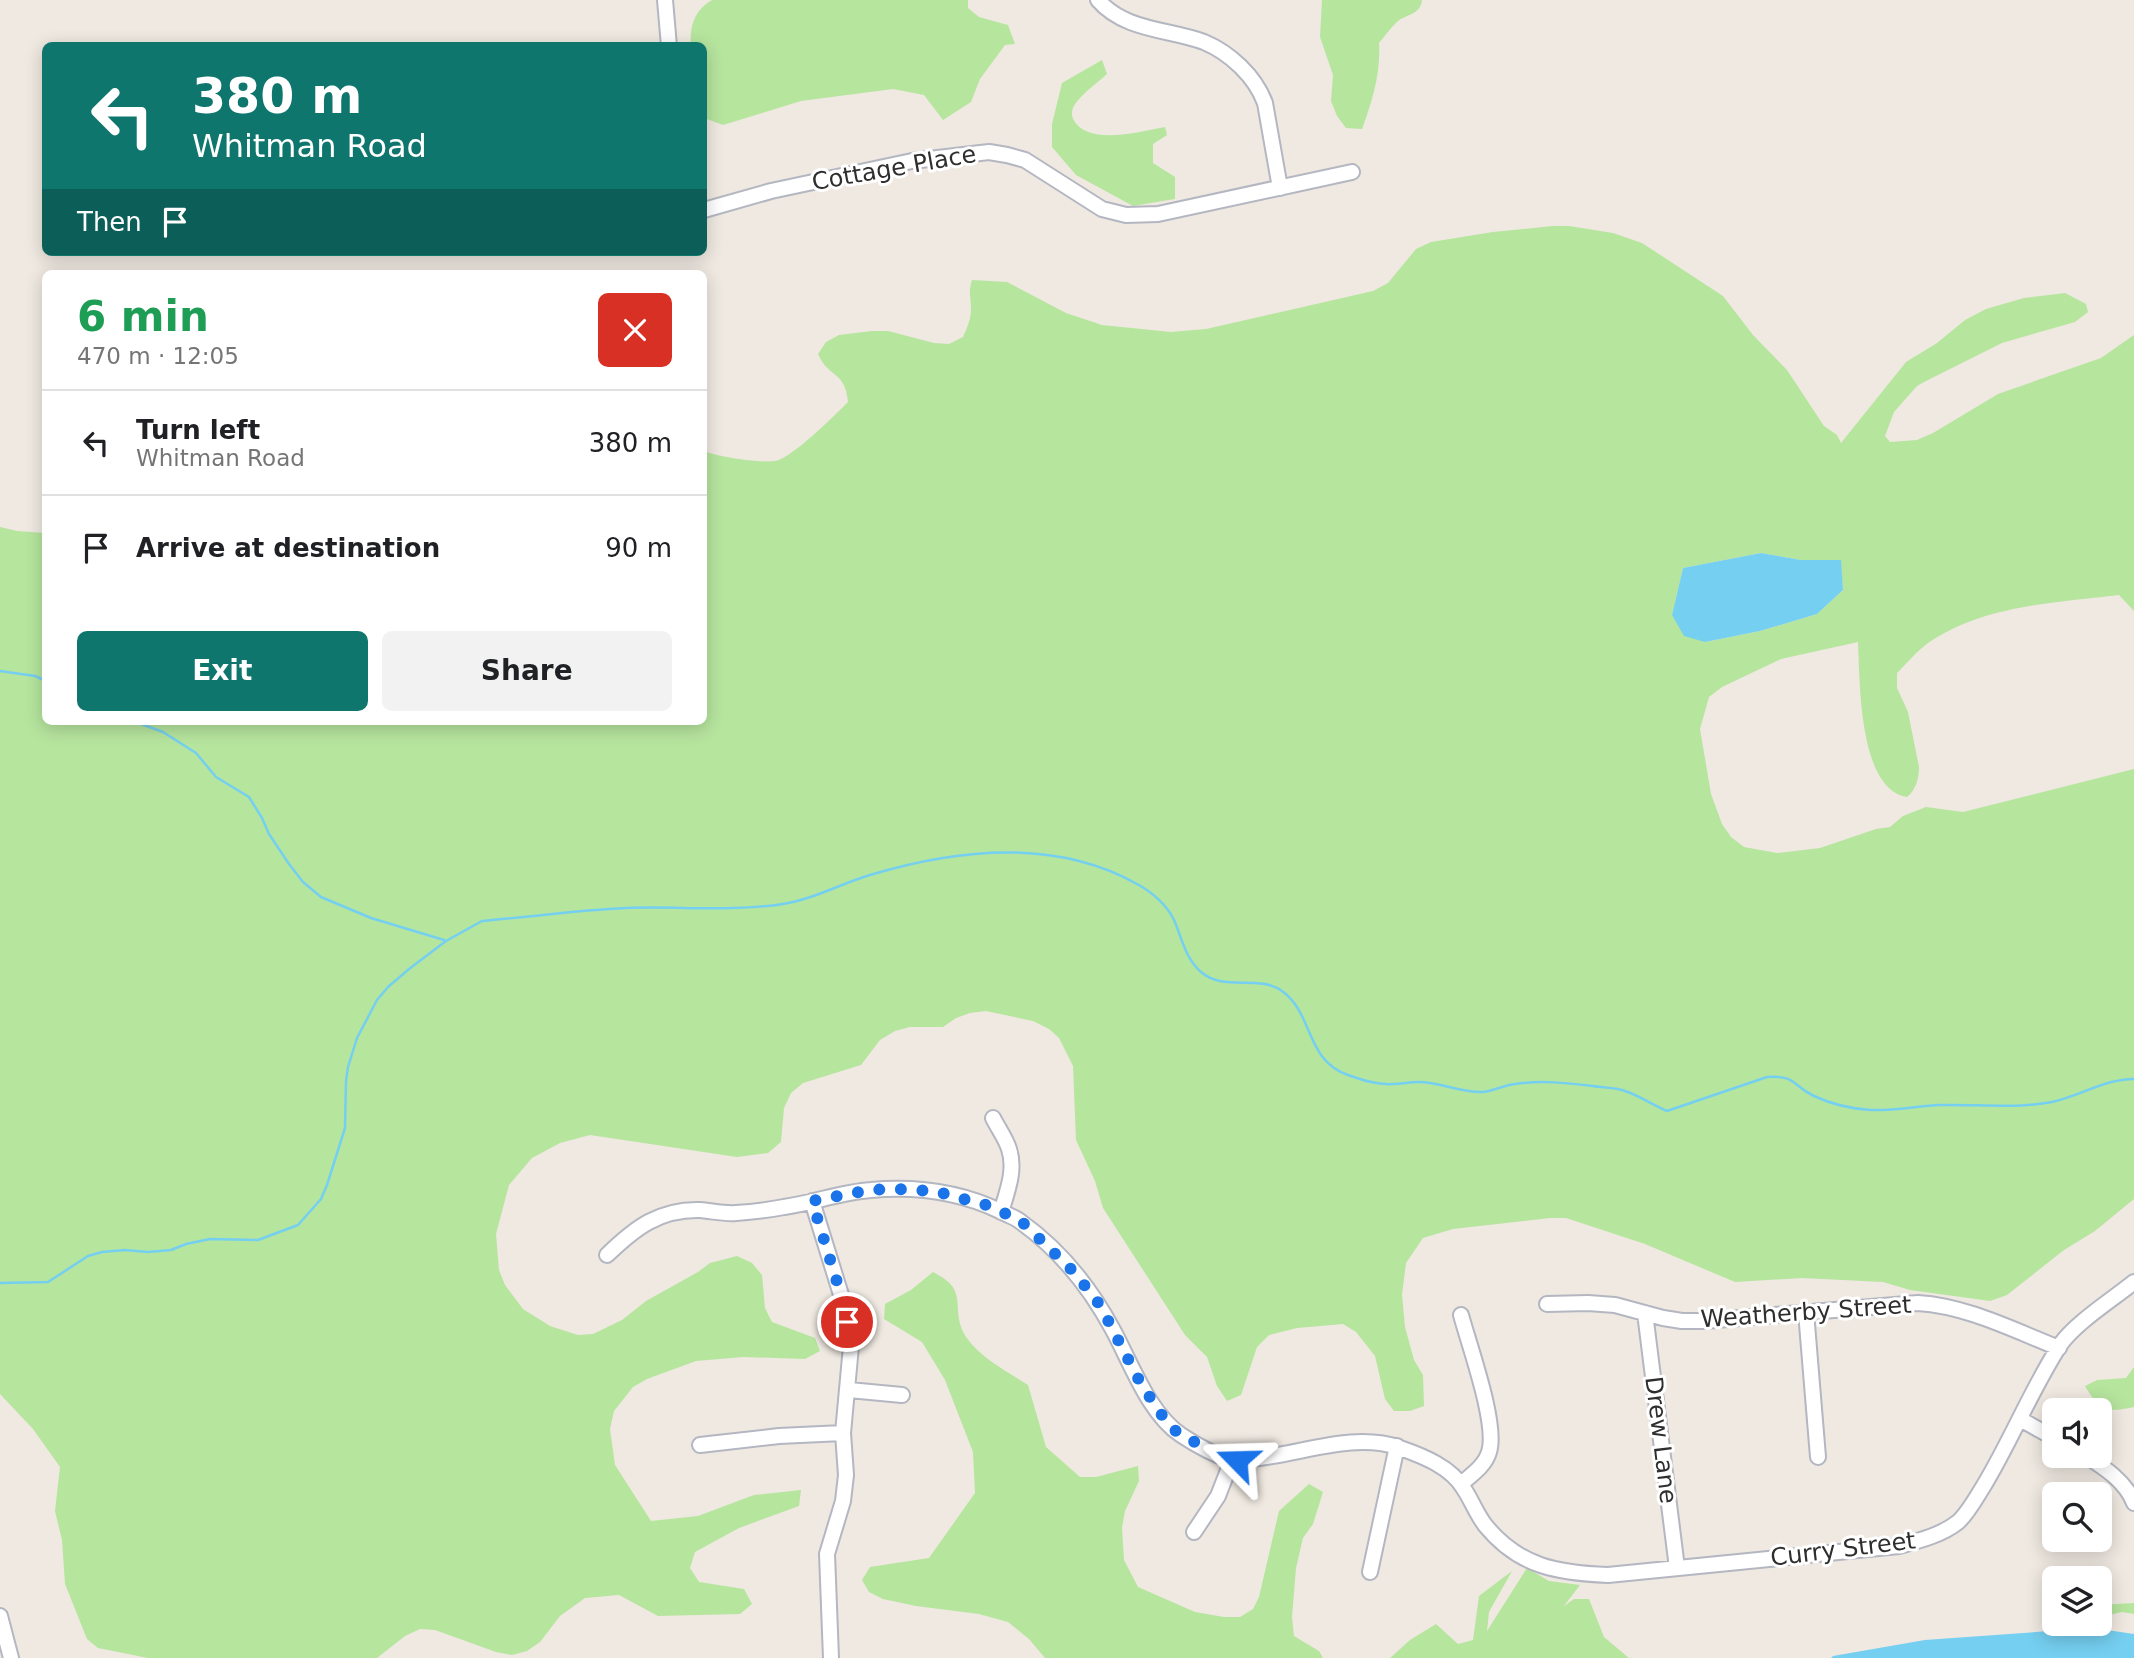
<!DOCTYPE html>
<meta charset="utf-8">
<style>
body{margin:0;font-family:"DejaVu Sans",sans-serif;background:#f2f2f2;color:#202124;height:100vh;display:flex;flex-direction:column;font-size:26px;white-space:nowrap}
*{box-sizing:border-box;margin:0}
p{font-size:23px;color:#757577}
.icon{flex:none;width:38px;height:38px;fill:none;stroke:currentColor;stroke-width:2;stroke-linecap:round;stroke-linejoin:round}
.map{position:relative;flex:1;overflow:hidden}
.side{position:absolute;left:42px;top:270px;width:665px;height:455px;display:flex;flex-direction:column;background:#fff;border-radius:10px;box-shadow:0 4px 18px #0003}
.side>*{flex:none}
.top-card{position:absolute;left:42px;top:42px;width:665px;height:214px;border-radius:10px;box-shadow:0 4px 18px #0003;background:#0f766e;color:#fff;overflow:hidden}
.fabs{position:absolute;left:2042px;top:1398px;display:grid;gap:14px}
.fabs a{display:grid;place-items:center;width:70px;height:70px;border-radius:10px;background:#fff;box-shadow:0 4px 18px #0003;font-size:35px}
.pin{position:absolute;display:grid;place-items:center;width:60px;height:60px;color:#fff;margin:-30px;border:4px solid #fff;border-radius:50%;box-shadow:0 2px 7px #0007}
.me{position:absolute;width:77px;margin:-38px;rotate:292deg;stroke-linejoin:round;filter:drop-shadow(0 0 5px #0008)}
.turn{display:flex;align-items:center;gap:24px;height:147px;padding:0 35px;font-size:32px}
.turn .icon{width:91px;height:91px;stroke-width:2.5}
.turn b{display:block;font-size:49px;line-height:60px}
.then{display:flex;align-items:center;height:66px;padding:0 35px;background:#0003;gap:14px;font-size:26px}
.round{display:grid;place-items:center;flex:none;width:74px;height:74px;border-radius:10px;background:#f2f2f2}
.headline{display:flex;align-items:center;justify-content:space-between;height:119px;padding:0 35px}
h1{font-size:42px;font-weight:600;line-height:52px;color:#1e9e55}
.primary-button{display:flex;gap:14px;margin-top:auto;padding:14px 35px}
.primary-button a{flex:1;height:80px;border-radius:10px;background:#0f766e;color:#fff;font-size:28px;font-weight:600;line-height:80px;text-align:center}
.primary-button a+a{background:#f2f2f2;color:#202124}
ul{padding:0;list-style:none}
li{display:flex;align-items:center;gap:21px;height:105px;padding:0 35px;border-top:2px solid #e0e0e0}
li div{flex:1}
li b{display:block;font-size:26px}
li em{font-style:normal}
.map>svg:first-child{display:block}
.green{fill:#b6e59e;fill-rule:evenodd}
.water{fill:#75cff0}
.lines{fill:none;stroke-linecap:round;stroke-linejoin:round}
.stream{stroke:#75cff0;stroke-width:2.5}
.minor-casing{stroke:#b4b7c1;stroke-width:18}
.minor{stroke:#fff;stroke-width:14}
.route{stroke:#1a73e8;stroke-width:12;stroke-dasharray:0 21.6}
.labels{text-anchor:middle;dominant-baseline:central;stroke-width:6;stroke-linejoin:round;paint-order:stroke}
.street-label{font-size:24px;fill:#2e2e2e;stroke:#fff}
</style>
<div class="map">
<svg width="2134" height="1658" viewBox="0 0 2134 1658">
<rect width="100%" height="100%" fill="#efe9e1"/>
<!-- green -->
<path class="green" d="M712,0H968V8L979,17L1008,25L1015,44L1005,45L980,79L971,102L943,120L924,95L893,89L801,101L723,125L707,119L704,114V46L691,45C689,27 695,9 712,0Z
M1322,0H1422C1420,15 1407,14 1398,21C1391,27 1385,36 1379,43C1381,73 1372,102 1362,129L1346,128L1337,116L1331,101L1333,75L1320,37Z
M1102,60L1107,74C1097,83 1083,93 1075,104C1072,108 1071,114 1073,119C1087,147 1142,131 1165,127L1167,135L1153,144V163L1175,177V199L1133,206L1076,175L1052,147V124L1062,83Z
M1553,226H1569L1613,233L1642,243L1723,296L1753,335L1787,370L1824,426L1837,435L1841,443L1906,362L1937,343L1965,320L1986,309L2024,298L2065,293L2086,304L2088,312L2075,322L2002,343L1924,382L1917,386L1894,412L1885,436L1890,442L1917,440L1933,433L1998,394L2101,358L2134,335V611L2119,595C2053,603 1984,605 1928,643C1917,651 1907,663 1897,673V688L1908,712L1919,767C1919,778 1916,790 1907,797C1858,789 1860,680 1858,642L1781,659L1722,687L1709,697L1700,729L1711,794L1722,824L1731,837L1744,847L1777,853L1820,848L1876,829L1890,827L1903,816L1926,807L1963,812L2134,769V1199L2095,1231L2064,1250L2007,1295L1990,1301L1910,1290L1883,1282L1802,1278L1735,1282L1645,1244L1566,1218H1550L1453,1229L1423,1238L1406,1263L1402,1295L1405,1327L1414,1360L1423,1375L1424,1406L1410,1411H1394L1385,1399L1375,1356L1356,1332L1343,1324L1297,1328L1269,1335L1257,1347L1241,1395L1227,1401L1217,1386L1207,1357L1185,1335L1103,1208L1095,1181L1076,1140L1073,1066L1059,1038L1049,1029L1033,1021L986,1011L970,1013L956,1018L943,1027H910L895,1031L880,1040L861,1065L803,1083L791,1093L784,1108L781,1142L768,1153L737,1157L590,1135L560,1143L532,1158L509,1185L496,1234L499,1270L505,1285L523,1309L550,1326L578,1335L593,1334L622,1320L646,1301L698,1272L710,1263L737,1256L752,1263L762,1275L765,1308L772,1322L815,1338L820,1351L805,1359L743,1357L696,1361L647,1379L633,1387L614,1411L610,1429L615,1465L651,1521L698,1516L754,1495L801,1490L799,1506L739,1528L695,1552L690,1568L699,1582L744,1589L752,1604L740,1614L658,1616L619,1595L585,1598L560,1616L540,1642L527,1651L512,1655L496,1652L435,1630L420,1629L405,1636L377,1658H148L98,1648L87,1639L65,1584L62,1540L55,1511L60,1467L33,1429L0,1394V527L17,531L45,533L46,721H704V451C718,457 759,463 775,461C791,459 835,415 848,402C845,370 829,379 818,354L826,342L839,335L872,331H888L934,343L949,344L963,337C967,328 971,319 971,309C971,296 968,293 972,280L1007,282L1066,313L1102,325L1171,332L1206,329L1373,291L1388,283L1416,249L1431,242L1493,232ZM1761,553L1801,560H1840L1843,590L1817,614L1760,631L1705,642L1672,615L1683,568Z
M933,1272C940,1276 950,1281 954,1289C961,1303 954,1318 966,1337C981,1358 1006,1371 1028,1385L1046,1447L1080,1477H1096L1138,1466L1139,1481L1125,1511L1122,1528L1124,1560L1138,1587L1195,1612L1224,1617H1240L1253,1609L1259,1597L1279,1511L1309,1484L1323,1492L1313,1524L1303,1538L1296,1568L1292,1617L1294,1636L1319,1651L1323,1658H1045L1029,1639L1008,1622L979,1614L916,1606L883,1599L869,1592L862,1580L870,1567L929,1558L975,1493L973,1452L945,1380L922,1342L884,1319L885,1304L911,1290Z
M2134,1367V1407C2106,1413 2100,1411 2085,1386L2097,1380L2126,1378Z
M1527,1568L1549,1581L1580,1585L1564,1606L1574,1599H1589L1604,1637L1629,1658H1390L1410,1640L1436,1624L1458,1644L1473,1640L1479,1596L1512,1571L1489,1612L1487,1631Z
M2134,1603V1614L2122,1612L2100,1617V1605Z"/>
<!-- water -->
<path class="water" d="M1761,553L1801,560H1841L1843,590L1817,614L1760,631L1705,642L1684,636L1672,615L1683,568Z
M2093,1628L2134,1634V1658H1831L1833,1656L1925,1640Z"/>
<g class="lines">
<!-- stream -->
<path class="stream" d="M0,671L35,676L46,681
M133,721L163,732L196,753L216,777L249,797L262,818L269,834L289,864L303,882L321,897L371,918L444,940
M0,1283L48,1282L88,1256L102,1252L125,1250L148,1252L171,1250L186,1244L210,1239L258,1240L298,1225L321,1199L327,1185L345,1128L346,1081L348,1067L357,1038L377,1000L388,987L409,969L446,941L482,921C530,917 578,910 626,908C678,906 731,912 783,904C814,899 840,884 870,875C956,849 1055,838 1137,884C1152,892 1167,905 1174,920C1182,938 1185,958 1201,972C1224,992 1258,974 1282,991C1314,1014 1305,1060 1348,1075C1362,1080 1377,1085 1393,1084C1401,1084 1410,1082 1419,1082C1440,1082 1461,1093 1483,1092C1494,1091 1504,1085 1515,1084C1541,1080 1567,1083 1593,1086C1603,1088 1616,1087 1625,1091C1640,1096 1653,1105 1667,1111L1767,1077C1797,1075 1792,1086 1814,1096C1831,1104 1853,1109 1871,1110C1894,1111 1917,1106 1940,1105C1977,1104 2016,1109 2052,1102C2081,1096 2104,1079 2134,1079"/>
<defs>
<path id="minor" d="M665,0L669,46
M1098,0C1125,31 1169,29 1204,42C1230,53 1255,76 1265,103L1280,188
M704,210L771,191L912,161L989,152L1007,155L1025,160L1102,209L1126,215L1158,214L1352,172
M993,1118C998,1128 1006,1139 1009,1149C1016,1170 1007,1192 1001,1212
M812,1201L842,1298L851,1346L843,1433L846,1475L843,1501L827,1554L831,1658
M607,1255C635,1228 659,1209 700,1210C712,1211 724,1214 736,1213C752,1212 768,1210 784,1207C813,1203 841,1192 871,1190C915,1186 960,1192 1000,1211C1007,1215 1015,1217 1021,1222C1060,1250 1091,1289 1113,1330C1131,1363 1149,1414 1181,1435C1193,1443 1220,1459 1235,1460C1242,1461 1251,1459 1259,1458C1304,1453 1355,1432 1400,1448C1423,1456 1451,1467 1464,1489C1472,1501 1476,1513 1485,1525C1519,1567 1558,1573 1608,1575L1899,1546C1918,1541 1942,1535 1958,1522C1968,1513 1976,1498 1983,1487C2011,1441 2031,1390 2060,1345C2075,1323 2113,1299 2134,1282
M1547,1304L1588,1303L1615,1305L1663,1318L1682,1321H1704L1918,1303C1967,1306 2013,1330 2059,1348
M1806,1312L1818,1457
M1645,1313L1677,1568
M849,1390L902,1395
M2020,1419L2054,1438
M700,1445L779,1436L843,1433
M2086,1456C2105,1468 2126,1482 2134,1503
M1461,1484C1471,1475 1485,1466 1489,1452C1498,1425 1469,1345 1461,1315
M1194,1532L1218,1496L1232,1460
M1370,1572L1397,1446
M0,1616L11,1658"/>
</defs>
<!-- minor casing -->
<use href="#minor" class="minor-casing"/>
<!-- minor -->
<use href="#minor" class="minor"/>
</g>
<g class="lines">
<!-- route -->
<path class="route" d="M847,1322L842,1298L812,1201L869,1190L896,1189L934,1191L986,1205L1020,1220L1074,1272L1100,1305L1141,1384L1170,1427L1183,1436L1226,1458L1237,1460"/>
</g>
<g class="labels">
<!-- street labels -->
<g class="street-label">
<text transform="translate(894 168) rotate(-10)">Cottage Place</text>
<text transform="translate(1806 1312) rotate(-4)">Weatherby Street</text>
<text transform="translate(1661 1440) rotate(83)">Drew Lane</text>
<text transform="translate(1843 1549) rotate(-7)">Curry Street</text>
</g>
</g>
</svg>
<div class="fabs">
<a><svg class="icon" aria-label="sound" viewBox="0 0 24 24"><path d="M4 9h4l5-4v14l-5-4H4zM17 9q2 3 0 6"/></svg></a>
<a><svg class="icon" aria-label="search" viewBox="0 0 24 24"><circle cx="10" cy="10" r="6"/><path d="M15 15l6 6"/></svg></a>
<a><svg class="icon" aria-label="layers" viewBox="0 0 24 24"><path d="M12 4l9 5-9 5-9-5zM3 14l9 5 9-5"/></svg></a>
</div>
<div class="pin" style="left:847px;top:1322px;background:#d93025"><svg class="icon" aria-label="arrive" viewBox="0 0 24 24"><path d="M6 21V4h12l-3 4 3 4H6"/></svg></div>
<svg class="me" style="left:1237px;top:1460px" viewBox="-20 -20 40 40"><path d="M0-17L14 15 0 8-14 15z" fill="#1a73e8" stroke="#fff" stroke-width="4"/></svg>
<div class="top-card">
<div class="turn"><svg class="icon" aria-label="left" viewBox="0 0 24 24"><path d="M17 20v-9H6M10 6l-5 5 5 5"/></svg><div><b>380 m</b>Whitman Road</div></div>
<div class="then">Then<svg class="icon" aria-label="arrive" viewBox="0 0 24 24"><path d="M6 21V4h12l-3 4 3 4H6"/></svg></div>
</div>
<section class="side">
<div class="headline"><div><h1>6 min</h1><p>470 m · 12:05</p></div><a class="round" style="background:#d93025;color:#fff"><svg class="icon" aria-label="close" viewBox="0 0 24 24"><path d="M6 6l12 12M18 6L6 18"/></svg></a></div>
<ul>
<li><svg class="icon" aria-label="left" viewBox="0 0 24 24"><path d="M17 20v-9H6M10 6l-5 5 5 5"/></svg><div><b>Turn left</b><p>Whitman Road</p></div><em>380 m</em></li>
<li><svg class="icon" aria-label="arrive" viewBox="0 0 24 24"><path d="M6 21V4h12l-3 4 3 4H6"/></svg><div><b>Arrive at destination</b></div><em>90 m</em></li>
</ul>
<div class="primary-button"><a>Exit</a><a>Share</a></div>
</section>
</div>
